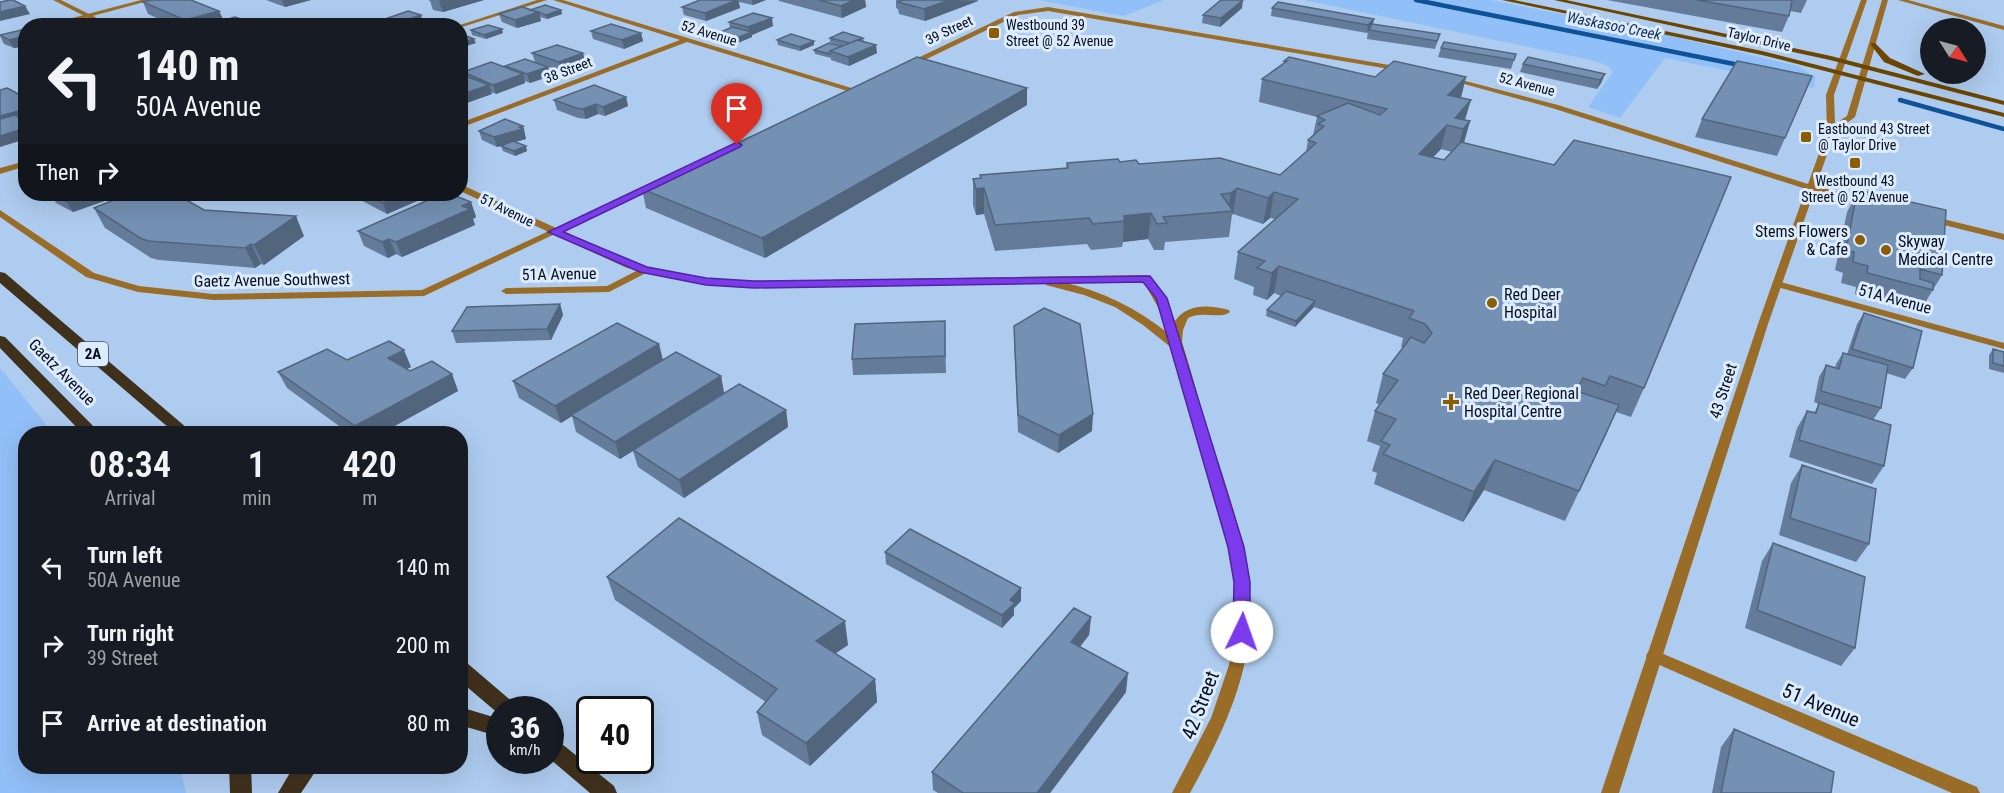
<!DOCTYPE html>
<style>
body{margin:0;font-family:"Roboto Condensed",sans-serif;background:#20242c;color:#f1f3f6;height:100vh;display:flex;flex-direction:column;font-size:22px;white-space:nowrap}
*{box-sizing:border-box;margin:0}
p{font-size:20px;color:#9ea1a6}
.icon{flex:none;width:33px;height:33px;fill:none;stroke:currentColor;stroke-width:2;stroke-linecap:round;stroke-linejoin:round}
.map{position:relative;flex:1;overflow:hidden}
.side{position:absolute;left:18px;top:426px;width:450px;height:348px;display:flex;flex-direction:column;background:#171b24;border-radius:24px;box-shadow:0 6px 24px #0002}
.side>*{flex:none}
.banner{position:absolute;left:18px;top:18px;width:450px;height:183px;border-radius:24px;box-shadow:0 6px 24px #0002;background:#171b24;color:#f1f3f6;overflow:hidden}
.needle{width:39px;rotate:126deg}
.buttons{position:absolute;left:1920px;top:18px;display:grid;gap:12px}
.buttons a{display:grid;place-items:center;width:66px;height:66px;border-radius:50%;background:#171b24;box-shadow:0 6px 24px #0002;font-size:30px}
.speed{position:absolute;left:486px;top:696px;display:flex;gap:12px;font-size:30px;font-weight:700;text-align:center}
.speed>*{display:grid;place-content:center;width:78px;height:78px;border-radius:50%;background:#171b24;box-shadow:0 6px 24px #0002;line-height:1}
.speed small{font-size:15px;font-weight:400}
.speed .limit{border:3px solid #111;border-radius:9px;background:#fff;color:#111}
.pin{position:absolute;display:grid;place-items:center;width:51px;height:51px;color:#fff;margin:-62px -26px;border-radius:50% 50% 50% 0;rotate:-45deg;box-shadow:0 0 6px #0007}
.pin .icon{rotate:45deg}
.me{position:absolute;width:66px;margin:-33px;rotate:3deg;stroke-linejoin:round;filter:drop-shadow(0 0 4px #0008)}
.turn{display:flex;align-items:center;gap:21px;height:126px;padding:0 18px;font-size:27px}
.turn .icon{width:78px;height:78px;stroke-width:2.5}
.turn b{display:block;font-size:42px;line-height:51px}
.then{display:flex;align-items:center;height:57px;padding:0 18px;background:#0003;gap:12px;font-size:22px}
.eta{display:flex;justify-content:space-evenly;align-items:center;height:102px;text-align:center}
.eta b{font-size:36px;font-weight:600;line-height:42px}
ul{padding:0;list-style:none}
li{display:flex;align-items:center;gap:18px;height:78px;padding:0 18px}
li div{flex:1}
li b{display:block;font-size:22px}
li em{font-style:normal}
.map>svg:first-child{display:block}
.green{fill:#91bff7}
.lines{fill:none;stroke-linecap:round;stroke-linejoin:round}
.stream{stroke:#105297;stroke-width:4.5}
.minor{fill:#996c28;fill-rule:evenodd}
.tertiary{fill:#996c28;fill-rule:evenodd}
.secondary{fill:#6c4600;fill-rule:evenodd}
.primary{fill:#40311d;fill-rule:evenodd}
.wall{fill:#647c9a;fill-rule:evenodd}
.shaded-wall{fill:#51657d}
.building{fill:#7490b3;stroke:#51657d;stroke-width:1.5}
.route{fill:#7c3aed;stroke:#51269a;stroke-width:1.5}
.poi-dot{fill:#8b5c02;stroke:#dcebfe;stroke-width:2}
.labels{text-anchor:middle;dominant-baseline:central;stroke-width:6;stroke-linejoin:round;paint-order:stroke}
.far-poi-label{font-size:14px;fill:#050e1b;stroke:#dcebfe;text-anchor:start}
.far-street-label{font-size:14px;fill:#050e1b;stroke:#dcebfe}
.far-water-label{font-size:15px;font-style:italic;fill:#0c2d52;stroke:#dcebfe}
.shield{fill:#dcebfe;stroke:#46505f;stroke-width:1.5}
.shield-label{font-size:15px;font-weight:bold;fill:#050e1b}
.poi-label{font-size:16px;fill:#050e1b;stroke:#dcebfe;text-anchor:start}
.street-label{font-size:16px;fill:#050e1b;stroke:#dcebfe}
.near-street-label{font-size:20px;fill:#050e1b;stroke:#dcebfe}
</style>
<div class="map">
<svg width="2004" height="793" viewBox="0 0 2004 793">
<rect width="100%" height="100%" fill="#aeccf0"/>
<!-- green -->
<path class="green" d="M1038,0H1164L1123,16Z
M1304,0H1490L1654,32L1797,66L1815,77L1814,88L1665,58L1620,118L1588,107L1613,72L1608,66L1595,61Z
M0,368L53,433L26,434V766L180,767L186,793H0Z"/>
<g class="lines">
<!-- stream -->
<path class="stream" d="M1416,0L1744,66
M1900,100L2004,129"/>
<!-- minor -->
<path class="minor" d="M141,0H152L55,26H42Z
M537,0H547L462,27L457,26Z
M553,0H563L858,90L851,92L687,42L460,128V123L680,40Z
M1898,0H1908L2004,26V30Z
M26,161V166L0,174V168Z
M0,210L94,273L139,286L213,294L422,290L551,230L554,229L559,232L424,296L213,300L138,292L86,277L0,217Z
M644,267L649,270L648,272L609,292L506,294L501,291L506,288L607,286Z
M1777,281L2004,343V349L1773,286L1772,284Z
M1654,650L1977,787L1980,793H1952L1648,660L1646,656L1648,652Z"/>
<!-- tertiary -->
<path class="tertiary" d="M53,0H61L113,26H104Z
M1861,0H1867L1834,95L1835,124L1847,116L1882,0H1888L1855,117L1835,132L1816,186L1870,201L1872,203L1867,206L1814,192L1768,324L1619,793H1601L1758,324L1806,189L1552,108L1446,79L1450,77L1558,105L1808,184L1827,131L1826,95Z
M1048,7L1401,67L1405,69L1401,71L1048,11L1018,15L910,67L903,65L1014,12Z
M656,181L661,184L659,186L564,231L634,264L706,278L754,281L1146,275L1150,276L1161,293L1175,321C1188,303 1209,305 1229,310L1230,312C1219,320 1202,310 1188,318L1183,330L1182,342C1192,373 1200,406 1210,437C1231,502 1257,568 1249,637C1243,692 1217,744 1190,793H1172L1211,718L1229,665L1234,637L1236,609L1235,581L1227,539L1173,349L1143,325L1115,307L1084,295L1046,285L1045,283L754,287L706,284L627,268L460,191V184L556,228ZM1143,281L1159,309L1169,334C1137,308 1102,291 1062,282Z
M1931,216L2004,234V240L1928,221V217Z"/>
<!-- secondary -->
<path class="secondary" d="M1502,0H1514L1762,51L2004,113V117L1762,55Z
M1554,0H1566L1831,56L2004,101V105L1830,60Z
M1871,43H1875L1890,58L1925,74L1918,76L1884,62L1871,45Z"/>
<!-- primary -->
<path class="primary" d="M0,272L5,273L194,434H176L0,283Z
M0,336L5,337L101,434H83L0,348Z
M460,661L467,663L515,704L518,710H500V715L460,681Z
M460,707L500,719V737L460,725Z
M550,737L557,740L614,786L617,793H590L550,759Z
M229,766H251L252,793H230Z
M294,766H319L301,793H278Z"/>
</g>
<!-- wall -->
<path class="wall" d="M266,0H311L285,7Z
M428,0H484L443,12L433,10L430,1Z
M700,0H766L753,5L739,2L740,8L706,21L684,15L682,7Z
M779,0H865L866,7L842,18L779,1Z
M896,0H978V1L925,21L899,14L898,9L896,8Z
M1607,0H1807L1801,13L1790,11L1789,16L1782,32Z
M143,2L219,11L223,20L248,26H174L148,14Z
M1242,8L1220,27L1202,23L1203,15Z
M1272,8L1374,19L1373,24L1440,34L1435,49L1367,39L1368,31L1367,33L1271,16Z
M530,10H561L562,14L547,19L540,17L541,21L517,28L502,22L499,14Z
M421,15L422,20L403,26H400L389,22L388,18Z
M729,22L773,26L752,35V37L735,44L716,38V34L730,28Z
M26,29V46L14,48L4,44L0,36V35Z
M471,30L503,33L486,39L472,35Z
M591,31L641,33L643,41L624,49L593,39Z
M830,38H863L864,42L877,53L849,66L831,60V58L815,54L814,50L844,46L830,42Z
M777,40L814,45L800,51L778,45Z
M1441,48L1516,54L1511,69L1438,57Z
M532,53H583L585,62L561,71L537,63L548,67L550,76L530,83L525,81V83L496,94L491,92L492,94L460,105V76L464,75L463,72L505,68V66L535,62Z
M1284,61L1375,77H1466L1461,98L1465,120L1470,121L1464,143L1644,388L1631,417L1616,412L1565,521L1484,490L1463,522L1374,484L1377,473L1372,471L1380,446L1367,441L1375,411L1380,405L1376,403L1383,374L1403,347H1401L1403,338L1314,307L1295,327L1266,316L1267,310L1281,296L1274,293L1267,300L1253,295L1254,287L1234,279L1238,252L1275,219L1270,218L1263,224L1233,214L1232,215L1229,237L1165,242L1164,250H1154L1148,239L1123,242L1122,247L1091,250L1087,244L995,251L984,214L976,215L973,205V179H980V175L1066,168L1067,163L1120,162L1280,175L1306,152L1308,140L1313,135L1317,117L1259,102L1262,79L1284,64ZM1441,149L1452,152L1444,160L1432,158Z
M1523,64L1605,74L1601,83L1597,89L1520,72Z
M1027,88V105L765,258L646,208L642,189Z
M626,97L628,106L605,116L598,114L586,119L578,118L557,110L554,100Z
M1702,119L1785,138L1777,156L1695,137Z
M523,126L526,139L515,142L527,151L515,156L503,151L501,146L506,144L497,147L482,140L479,131Z
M1857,193L1942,275L1920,311L1855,294L1856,287L1841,283L1843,273L1835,270L1847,212Z
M37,194H106L110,199L73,212L56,203L53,198L46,200Z
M329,194H351L339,198Z
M352,194H414L417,201L387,214L353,196Z
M112,199L204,210L304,236L264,265L261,264L255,268L159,260L151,258L105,228L94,208L113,200Z
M471,202L476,217L473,219L475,225L402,257L396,254L388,258L364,246L358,231Z
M560,304L563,315L551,340L456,343L452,331Z
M1864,313L1913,368L1905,379L1886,373L1881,408L1873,420L1884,466L1872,484L1789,457L1797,428L1807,411L1814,413L1819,404L1814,402L1819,377L1826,365L1835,368L1836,364L1843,353L1847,354L1857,324Z
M945,321L946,373L853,375L852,359Z
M1014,326L1092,431L1058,453L1018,432L1014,342Z
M1993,349L2004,352V373L1989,369V355Z
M347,360L411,367L406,369L410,371L452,374L458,391L380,434H350L287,388L278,372Z
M663,360L721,376L724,393L696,410H786L788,427L684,498L638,467L633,451L620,459L576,432L572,416L561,423L519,398L513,381Z
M1802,465L1869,544L1856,562L1779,535L1791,483Z
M1773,543L1855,648L1841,666L1745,628L1762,561Z
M885,552L1021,601L1014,608V615L1002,628L886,564Z
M607,577L848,645L835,653L875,679L877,702L810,766L762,735L757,712L766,702L615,600Z
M1091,617L1089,635L1080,647L1126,692L1050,793H938L933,790L932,772Z
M1734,729L1831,793H1712L1721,747Z"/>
<!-- shaded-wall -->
<path class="shaded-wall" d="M282,0H311L285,7Z
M441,0H484L443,12L439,1Z
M738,0L740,8L706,21L705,13Z
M752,0H766L753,5Z
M854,0H865L866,7L842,18L841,6Z
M949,0L978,1L925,21L924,9Z
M1243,0L1242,8L1220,27L1221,18Z
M25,6L30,14L0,21V12Z
M561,10L562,14L547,19L546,15Z
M219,11L225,23L217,26H187L185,20Z
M539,12L541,21L517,28L515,20Z
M421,15L422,20L401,26L400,22Z
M772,18L773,26L752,35V37L735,44L734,39L749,33L748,27Z
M1374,19L1372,28L1367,33L1368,25Z
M246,21L248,26H229Z
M502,29L503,33L486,39L484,35Z
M641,33L643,41L624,49L622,40Z
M26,36V46L14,48L9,40Z
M474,39L476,43L460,48V43Z
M814,41V45L800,51V47Z
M876,45L877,53L849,66L848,57Z
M583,53L585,62L561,71L559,62Z
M548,67L550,76L530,83L527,74Z
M523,74L525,83L496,94L493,85Z
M1605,74L1601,83L1597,89L1600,80Z
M1466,77L1460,100L1448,95Z
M489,85L492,94L461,105L460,95Z
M1027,88V105L765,258L762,238Z
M626,97L628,106L605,116L603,107Z
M1471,100L1464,123L1455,118Z
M596,104L598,114L586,119L583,109Z
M26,109V120L4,126L0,120V116Z
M1470,121L1463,145L1457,153L1463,129Z
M1447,125L1441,149L1412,179L1419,154Z
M523,126L526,139L497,147L494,137Z
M26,128V139L0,147V136Z
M526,146L527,151L515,156L514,151Z
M984,188V214L976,215V189Z
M1237,188L1233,214L1232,215L1233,211H1228L1231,193Z
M1274,192L1270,218L1263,224L1268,198Z
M42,194H50L53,198L46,200Z
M91,194H106L110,199L73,212L67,202Z
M337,194H351L339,198Z
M407,194H414L417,201L387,214L383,203Z
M471,202L476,217L473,219L475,225L402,257L396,242Z
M1151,213L1148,239L1123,242L1124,216Z
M296,216L304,236L264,265L254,245Z
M389,239L396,254L388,258L382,242Z
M251,244L261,264L255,268L245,248Z
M1279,266L1274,293L1267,300L1272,273Z
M1315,301L1314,307L1295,327L1296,321Z
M560,304L563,315L551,340L547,329Z
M659,344L663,360L571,415L572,416L561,423L555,406Z
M404,350L411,367L395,375L388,358Z
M452,374L458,391L380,434H358L355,426Z
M721,376L724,393L620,459L615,442Z
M1619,405L1606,435L1565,521L1579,491Z
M786,410L788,427L684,498L679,480Z
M1093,414L1092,431L1058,453L1059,435Z
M1495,460L1484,490L1463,522L1474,492Z
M1021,588V601L1014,608V615L1002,628V615L1010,600Z
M1091,617L1089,635L1069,660L1071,642Z
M845,621L848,645L820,664L816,641Z
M1128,673L1126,692L1050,793H1037Z
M875,679L877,702L810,766L806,743Z"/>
<!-- building -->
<path class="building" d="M10,0H13L25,6L0,12V2Z
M152,0H191L219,11L185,20L143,2Z
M700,0H737L705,13L682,7Z
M819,0H854L841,6Z
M903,0H949L924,9L898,2Z
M1221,0H1243L1221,18L1203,15Z
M1697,0H1792L1789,16Z
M1278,2L1374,19L1368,25L1272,8Z
M545,5L561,10L546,15L530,10Z
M522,7L539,12L515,20L499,14Z
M408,11L421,15L400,22L388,18Z
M753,13L772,18L748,27L729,22Z
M235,17L246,21L229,26H203Z
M372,20L387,26H353Z
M611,24L641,33L622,40L591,31Z
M1372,24L1440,34L1437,41L1369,30Z
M488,25L502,29L484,35L471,30Z
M732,27L752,32L734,39L716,34Z
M26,29V36L9,40L0,35Z
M843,32L863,38L850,43L830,38Z
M460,34H461L474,39L460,43Z
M791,34L814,41L800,47L777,40Z
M857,40L876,45L848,57L830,51Z
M1444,42L1516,54L1514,60L1441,48Z
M829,43L842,46L830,51V54L814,50Z
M557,45L583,53L559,62L532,53Z
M917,57L1027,88L762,238L642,189Z
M1289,57L1375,77L1394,61L1466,77L1448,95L1471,100L1455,118L1470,121L1463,129L1447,125L1419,154L1444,160L1461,142L1554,165L1574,140L1731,177L1644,388L1610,376L1605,386L1583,378L1576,391L1619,405L1579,491L1495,460L1474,492L1383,454L1390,445L1381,441L1396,419L1375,411L1398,380L1383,374L1411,337L1424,343L1432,333L1425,324L1409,318L1414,311L1279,266L1272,273L1257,268L1265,261L1238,252L1298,199L1274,192L1268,198L1237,188L1231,193L1221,194L1233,211L1163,217L1167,223L1157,224L1151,213L1124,216V221L1093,224L1089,218L995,225L984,188L976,189L973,179L981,178L980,175L1068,168L1067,163L1118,159L1120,162L1136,160L1139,164L1220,158L1280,175L1316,143L1308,140L1324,126L1318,124L1325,120L1317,116L1348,103L1380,115L1387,109L1262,79L1287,61H1284Z
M1528,57L1605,74L1600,80L1523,64Z
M525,59L548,67L527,74L505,66Z
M1737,61L1812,76L1785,138L1702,119Z
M491,62L523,74L493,85L463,72Z
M463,75L489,85L460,95V76Z
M594,85L626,97L603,107L596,104L583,109L576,108L554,100Z
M7,88L26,98V109L0,116V90Z
M15,115L26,121V128L0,136V119Z
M505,119L523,126L519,127L523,129L494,137L479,131Z
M513,141L526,146L514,151L501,146Z
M1867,192L1946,210L1942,275L1920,269V279L1933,283V290L1867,273L1868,266L1853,262L1854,252L1846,250L1857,193Z
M51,194H91L67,202Z
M127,194H176L204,210L296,216L254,245L251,244L245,248L148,241L140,238L94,208L114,200L112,199Z
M364,194H407L383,203Z
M442,194H451L471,202L462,206L470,209L396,242L389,239L382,242L358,231Z
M1286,291L1315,301L1296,321L1267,310Z
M560,304L547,329L452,331L467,307Z
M1044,308L1080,324L1093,414L1059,435L1018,415L1014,326Z
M1864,313L1922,331L1913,368L1852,349Z
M945,321V356L852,359L855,324Z
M617,323L659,344L555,406L513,381Z
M389,341L404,350L388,358L410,371L432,361L452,374L355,426L278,372L327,349L347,360Z
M1993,349L2004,352V366L1993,363Z
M676,352L721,376L615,442L571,415Z
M1843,353L1888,365L1881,408L1821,391L1826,365L1839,369Z
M739,384L786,410L679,480L633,450Z
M1819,403L1891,425L1884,466L1799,440L1807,411L1816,413Z
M1802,465L1876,489L1869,544L1790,518Z
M679,518L845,621L816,641L875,679L806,743L757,712L777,689L607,577Z
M910,529L1021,588L1010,600L1015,603L1002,615L885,552Z
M1773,543L1865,577L1855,648L1757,610Z
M1074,608L1091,617L1071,642L1128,673L1037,793H963L932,772Z
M1734,729L1834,772L1831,793H1721Z"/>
<!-- route -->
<path class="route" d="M737,142L742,145L740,147L563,232L647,267L706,278L754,281L1150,276L1167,298L1244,547L1250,582V632L1248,636H1235L1233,632L1234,582L1228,547L1156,298L1143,282L754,288L706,285L640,272L548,232Z"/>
<!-- markers -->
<g class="poi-dot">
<rect x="988" y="27" width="12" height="12" rx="3"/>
<rect x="1800" y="131" width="12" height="12" rx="3"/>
<rect x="1849" y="157" width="12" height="12" rx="3"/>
<circle cx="1860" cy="240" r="6"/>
<circle cx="1886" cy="250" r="6"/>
<circle cx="1492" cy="303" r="6"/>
<path d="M1448 393h6v6h6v6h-6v6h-6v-6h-6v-6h6z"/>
</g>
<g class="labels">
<!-- far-poi labels -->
<g class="far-poi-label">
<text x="1006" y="25">Westbound 39<tspan x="1006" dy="16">Street @ 52 Avenue</tspan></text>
<text x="1818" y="129">Eastbound 43 Street<tspan x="1818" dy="16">@ Taylor Drive</tspan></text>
<text x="1855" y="181" text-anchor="middle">Westbound 43<tspan x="1855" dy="16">Street @ 52 Avenue</tspan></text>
</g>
<!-- far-street labels -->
<g class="far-street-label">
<text transform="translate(949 30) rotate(-25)">39 Street</text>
<text transform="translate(709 33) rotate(17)">52 Avenue</text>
<text transform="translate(1759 39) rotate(13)">Taylor Drive</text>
<text transform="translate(568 70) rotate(-21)">38 Street</text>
<text transform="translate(1527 84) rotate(15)">52 Avenue</text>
<text transform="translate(507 210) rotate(26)">51 Avenue</text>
</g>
<!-- far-water labels -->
<g class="far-water-label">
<text transform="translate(1614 26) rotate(11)">Waskasoo Creek</text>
</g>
<!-- shield labels -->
<rect class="shield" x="78" y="342" width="30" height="24" rx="4.5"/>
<g class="shield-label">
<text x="93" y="354">2A</text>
</g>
<!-- poi labels -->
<g class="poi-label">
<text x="1848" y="231" text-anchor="end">Stems Flowers<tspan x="1848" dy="18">&amp; Cafe</tspan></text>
<text x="1898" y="241">Skyway<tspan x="1898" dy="18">Medical Centre</tspan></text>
<text x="1504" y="294">Red Deer<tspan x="1504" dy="18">Hospital</tspan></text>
<text x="1464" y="393">Red Deer Regional<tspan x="1464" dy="18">Hospital Centre</tspan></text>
</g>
<!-- street labels -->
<g class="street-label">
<text transform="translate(559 274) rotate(-1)">51A Avenue</text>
<text transform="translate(272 280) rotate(-1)">Gaetz Avenue Southwest</text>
<text transform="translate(1895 299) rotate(15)">51A Avenue</text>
<text transform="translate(62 372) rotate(45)">Gaetz Avenue</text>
<text transform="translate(1723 391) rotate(-72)">43 Street</text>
</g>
<!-- near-street labels -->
<g class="near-street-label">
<text transform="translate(1200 705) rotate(-69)">42 Street</text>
<text transform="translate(1821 705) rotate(23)">51 Avenue</text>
</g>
</g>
</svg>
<div class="buttons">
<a><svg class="needle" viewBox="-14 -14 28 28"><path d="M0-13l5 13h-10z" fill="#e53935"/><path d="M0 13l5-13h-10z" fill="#9ea1a6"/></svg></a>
</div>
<div class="speed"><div>36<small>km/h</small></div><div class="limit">40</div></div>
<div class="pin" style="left:737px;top:145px;background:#d93025"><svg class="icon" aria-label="arrive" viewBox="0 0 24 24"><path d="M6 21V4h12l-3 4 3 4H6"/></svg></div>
<svg class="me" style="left:1242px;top:632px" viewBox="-20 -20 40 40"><circle r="19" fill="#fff"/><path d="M0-13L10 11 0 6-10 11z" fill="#7c3aed"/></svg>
<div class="banner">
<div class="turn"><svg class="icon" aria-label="left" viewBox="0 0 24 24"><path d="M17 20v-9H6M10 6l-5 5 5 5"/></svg><div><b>140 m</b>50A Avenue</div></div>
<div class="then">Then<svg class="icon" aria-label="right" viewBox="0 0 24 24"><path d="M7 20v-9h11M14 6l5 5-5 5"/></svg></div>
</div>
<section class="side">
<div class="eta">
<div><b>08:34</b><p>Arrival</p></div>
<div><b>1</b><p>min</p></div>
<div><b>420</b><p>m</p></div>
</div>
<ul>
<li><svg class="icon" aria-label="left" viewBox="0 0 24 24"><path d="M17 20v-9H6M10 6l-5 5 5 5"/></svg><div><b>Turn left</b><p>50A Avenue</p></div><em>140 m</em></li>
<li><svg class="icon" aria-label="right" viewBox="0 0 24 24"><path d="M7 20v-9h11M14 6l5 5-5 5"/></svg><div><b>Turn right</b><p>39 Street</p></div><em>200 m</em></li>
<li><svg class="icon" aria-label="arrive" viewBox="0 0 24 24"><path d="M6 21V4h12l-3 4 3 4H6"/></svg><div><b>Arrive at destination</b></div><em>80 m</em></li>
</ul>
</section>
</div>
